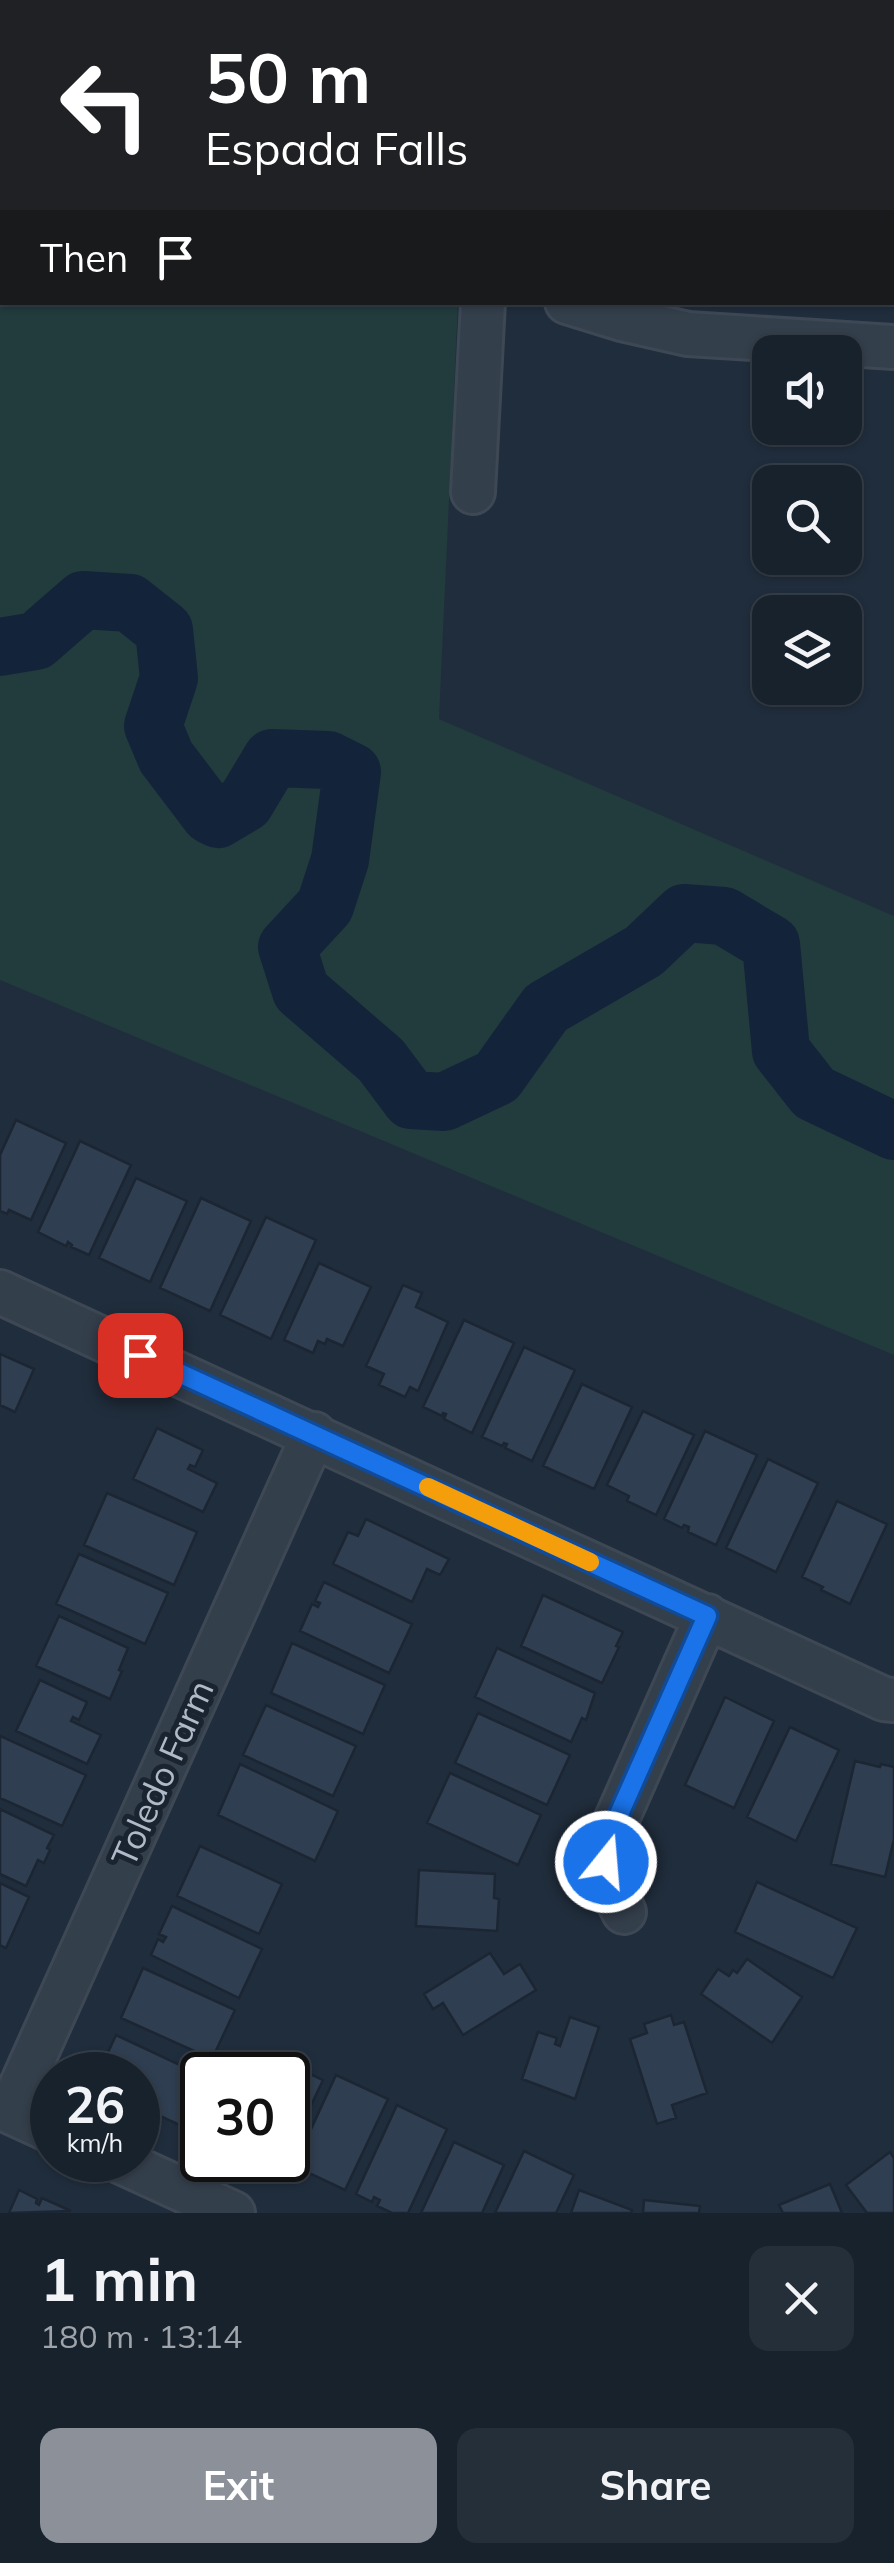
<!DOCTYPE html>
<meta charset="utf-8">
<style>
body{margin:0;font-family:Mulish,sans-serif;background:#252f39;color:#f1f3f6;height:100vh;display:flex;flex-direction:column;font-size:38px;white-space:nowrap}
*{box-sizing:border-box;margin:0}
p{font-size:32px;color:#9fa4aa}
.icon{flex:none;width:55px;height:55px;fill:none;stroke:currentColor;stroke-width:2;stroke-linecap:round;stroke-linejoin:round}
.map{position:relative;height:2213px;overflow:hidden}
.side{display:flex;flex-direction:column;background:#18222d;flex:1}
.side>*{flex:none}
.hud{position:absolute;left:0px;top:0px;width:895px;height:305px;box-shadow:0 2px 8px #0004,0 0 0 2px #363f49;background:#202124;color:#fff;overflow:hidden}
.tools{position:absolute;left:752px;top:335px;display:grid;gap:20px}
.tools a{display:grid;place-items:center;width:110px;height:110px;border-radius:20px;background:#18222d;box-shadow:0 2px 8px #0004,0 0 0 2px #363f49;font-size:50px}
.speed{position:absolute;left:30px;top:2052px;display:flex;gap:20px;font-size:50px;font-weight:700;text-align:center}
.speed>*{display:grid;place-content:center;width:130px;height:130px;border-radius:50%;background:#18222d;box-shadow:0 2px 8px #0004,0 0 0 2px #363f49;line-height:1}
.speed small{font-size:25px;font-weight:400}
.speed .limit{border:5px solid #111;border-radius:15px;background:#fff;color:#111}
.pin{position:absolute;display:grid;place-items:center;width:85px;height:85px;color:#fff;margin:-42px;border-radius:20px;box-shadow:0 5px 15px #0006}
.me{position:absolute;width:110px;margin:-55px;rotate:17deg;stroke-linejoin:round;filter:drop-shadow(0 0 8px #0008)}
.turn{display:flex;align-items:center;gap:35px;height:210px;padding:0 40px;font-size:45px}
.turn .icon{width:130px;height:130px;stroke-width:2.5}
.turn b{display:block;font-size:70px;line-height:85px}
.then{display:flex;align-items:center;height:95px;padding:0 40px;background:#0003;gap:20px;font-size:38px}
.round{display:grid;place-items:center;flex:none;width:105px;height:105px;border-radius:20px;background:#252f39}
.head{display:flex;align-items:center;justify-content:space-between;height:170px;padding:0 40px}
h1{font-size:60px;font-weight:700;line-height:75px}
.cta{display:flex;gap:20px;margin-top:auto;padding:20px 40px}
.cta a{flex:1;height:115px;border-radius:20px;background:#8c9099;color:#fff;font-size:40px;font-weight:700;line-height:115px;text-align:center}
.cta a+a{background:#252f39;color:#f1f3f6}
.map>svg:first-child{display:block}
.green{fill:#223b3d}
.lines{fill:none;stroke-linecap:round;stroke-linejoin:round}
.river{stroke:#13243a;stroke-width:58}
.building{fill:#2f3e51;stroke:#1c2633;stroke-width:2.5}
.minor-casing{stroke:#3e4855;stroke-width:48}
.minor{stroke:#343f4c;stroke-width:42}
.route-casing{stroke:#114b97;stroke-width:25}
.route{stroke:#1a73e8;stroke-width:18}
.slow{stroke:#f59e0b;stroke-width:18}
.labels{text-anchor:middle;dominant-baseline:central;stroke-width:10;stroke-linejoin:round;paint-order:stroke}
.street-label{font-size:35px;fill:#afbac8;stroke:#1a2431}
</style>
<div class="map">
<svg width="894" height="2213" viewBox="0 0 894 2213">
<rect width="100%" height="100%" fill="#202d3c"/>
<!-- green -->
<path class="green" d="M0,0H472V2H2V302L458,303L439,719L894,916V1355L0,980Z"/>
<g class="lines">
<!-- river -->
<path class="river" d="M0,647L36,641L83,600L130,603L164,630L169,678L153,726L166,757L210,815L218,819L245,803L272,758L328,760L352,772L340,860L325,906L287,947L301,991L381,1060L411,1100L444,1102L497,1077L546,1008L644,951L684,913L724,916L771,944L781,1051L814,1093L894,1131"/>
</g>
<!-- building -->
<path class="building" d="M16,1120L66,1143L31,1220L9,1210L7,1214L0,1211V1155Z
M80,1141L131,1165L89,1255L71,1247L72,1245L68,1242L66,1246L38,1232Z
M136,1178L187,1201L150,1282L99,1258Z
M201,1198L251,1221L210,1311L160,1288Z
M266,1217L316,1240L271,1339L220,1315Z
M319,1263L371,1287L343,1346L327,1339L325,1344L318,1341L313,1353L284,1340Z
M403,1285L422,1293L416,1307L448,1322L418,1391L410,1387L405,1397L379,1385L384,1374L366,1366Z
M464,1320L514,1343L472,1433L444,1419L446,1414L443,1413L442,1416L423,1407Z
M524,1347L575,1370L532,1461L505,1448L507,1444L504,1443L502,1446L482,1437Z
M0,1354L34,1369L15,1412L0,1405Z
M582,1384L632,1407L594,1489L543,1466Z
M643,1411L694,1435L656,1515L627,1501L629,1496L607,1485Z
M157,1428L203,1450L195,1467L190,1465L188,1469L217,1483L203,1512L133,1479Z
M705,1431L757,1455L716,1545L688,1532L689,1527L684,1525L682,1528L664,1519Z
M768,1459L818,1483L776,1572L726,1548Z
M107,1493L197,1532L174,1585L84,1545Z
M837,1501L887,1524L850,1604L821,1590L823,1587L802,1577Z
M366,1519L449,1559L440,1575L427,1569L412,1602L333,1564L348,1532L358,1536Z
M79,1554L168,1593L145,1644L56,1604Z
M324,1582L412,1624L389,1673L300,1631L312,1604L318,1607L320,1603L315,1601Z
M543,1595L623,1632L616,1646L619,1647L602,1683L521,1646Z
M59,1616L128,1648L119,1670L122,1671L110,1699L36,1666Z
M292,1643L385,1685L363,1734L271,1693Z
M497,1648L595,1693L586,1720L582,1718L571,1742L475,1697Z
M40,1680L87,1702L79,1720L73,1717L71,1721L101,1735L87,1764L16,1731Z
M725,1697L774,1721L734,1808L685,1785Z
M266,1705L356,1746L333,1796L243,1755Z
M478,1713L570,1755L547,1805L455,1763Z
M790,1727L839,1750L796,1841L747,1817Z
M0,1736L86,1775L62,1826L0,1798Z
M855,1761L880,1767L881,1764L894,1767V1839L885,1877L831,1864Z
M240,1764L338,1811L315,1861L218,1815Z
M450,1773L541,1815L518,1865L427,1823Z
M0,1809L54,1835L47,1848L50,1850L44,1863L38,1860L26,1886L0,1874Z
M200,1846L282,1884L259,1934L177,1896Z
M419,1870L495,1874L494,1898L499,1899L497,1931L416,1926Z
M757,1882L857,1928L833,1978L735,1932Z
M0,1883L29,1897L6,1948L0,1945Z
M172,1906L262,1949L239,1998L151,1955L158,1939L163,1942L166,1937L159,1934Z
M490,1953L504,1974L520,1964L536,1990L463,2035L443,2003L433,2009L424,1994Z
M747,1959L802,1997L772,2043L701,1994L718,1969L729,1976L733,1970L737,1973Z
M143,1968L235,2010L212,2059L121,2018Z
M671,2015L674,2025L684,2022L707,2093L672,2105L676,2118L657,2124L630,2039L647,2033L644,2024Z
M570,2017L599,2027L575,2099L522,2079L538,2032L557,2038L555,2044L560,2046Z
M116,2035L195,2072L180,2105L191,2111L184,2127L138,2106V2075H110L100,2070Z
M272,2056L323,2080L288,2154V2075H263Z
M336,2075L388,2099L345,2190L294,2166Z
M397,2105L447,2129L408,2213H392L377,2206L380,2200L374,2197L372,2202L356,2194Z
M454,2142L504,2165L482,2213H421Z
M524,2151L574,2175L556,2213H495Z
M890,2152L894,2158V2213H867L846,2185Z
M830,2184L842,2213H783L779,2205Z
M19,2190L37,2199L36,2203L39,2205L42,2198L71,2211L9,2213Z
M579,2190L632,2210L631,2213H571Z
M644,2200L700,2206L699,2213H643Z"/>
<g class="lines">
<defs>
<path id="minor" d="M500,2V0
M815,2L816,0
M567,302L622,319L688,334L894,347
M473,492L483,302
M0,1292L884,1699L894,1700
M624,1912C606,1877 604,1869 612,1830L707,1616
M0,2107L52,2131
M10,2111L314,1434
M117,2160L233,2213"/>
</defs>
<!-- minor casing -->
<use href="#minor" class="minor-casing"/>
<!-- minor -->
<use href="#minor" class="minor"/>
</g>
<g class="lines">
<defs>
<path id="route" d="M140,1355L707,1616L612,1830L606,1862"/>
</defs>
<!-- route casing -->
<use href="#route" class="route-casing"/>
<!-- route -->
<use href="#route" class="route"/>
<!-- slow -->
<path class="slow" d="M428,1487L590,1562"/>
</g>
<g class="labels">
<!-- street labels -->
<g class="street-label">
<text transform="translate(162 1773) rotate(-66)">Toledo Farm</text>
</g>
</g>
</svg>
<div class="tools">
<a><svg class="icon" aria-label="sound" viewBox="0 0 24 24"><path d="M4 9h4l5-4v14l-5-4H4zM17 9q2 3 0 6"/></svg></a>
<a><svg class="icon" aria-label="search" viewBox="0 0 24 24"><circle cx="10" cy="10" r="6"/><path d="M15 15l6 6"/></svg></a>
<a><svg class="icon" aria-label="layers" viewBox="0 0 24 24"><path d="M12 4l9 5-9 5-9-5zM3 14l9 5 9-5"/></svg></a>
</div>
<div class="speed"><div>26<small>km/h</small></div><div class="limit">30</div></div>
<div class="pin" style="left:140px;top:1355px;background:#d93025"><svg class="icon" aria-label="arrive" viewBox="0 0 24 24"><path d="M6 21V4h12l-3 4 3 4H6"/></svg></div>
<svg class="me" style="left:606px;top:1862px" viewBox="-20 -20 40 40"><circle r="17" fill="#1a73e8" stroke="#fff" stroke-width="3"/><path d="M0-11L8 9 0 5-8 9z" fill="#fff"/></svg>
<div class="hud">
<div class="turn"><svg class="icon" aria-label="left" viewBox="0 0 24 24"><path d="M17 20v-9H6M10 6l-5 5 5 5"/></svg><div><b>50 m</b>Espada Falls</div></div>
<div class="then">Then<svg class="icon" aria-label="arrive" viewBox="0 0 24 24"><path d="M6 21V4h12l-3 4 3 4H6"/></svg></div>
</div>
</div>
<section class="side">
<div class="head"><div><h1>1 min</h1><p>180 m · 13:14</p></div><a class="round"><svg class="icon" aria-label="close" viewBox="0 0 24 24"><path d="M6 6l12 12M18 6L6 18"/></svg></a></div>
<div class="cta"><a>Exit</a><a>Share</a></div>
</section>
